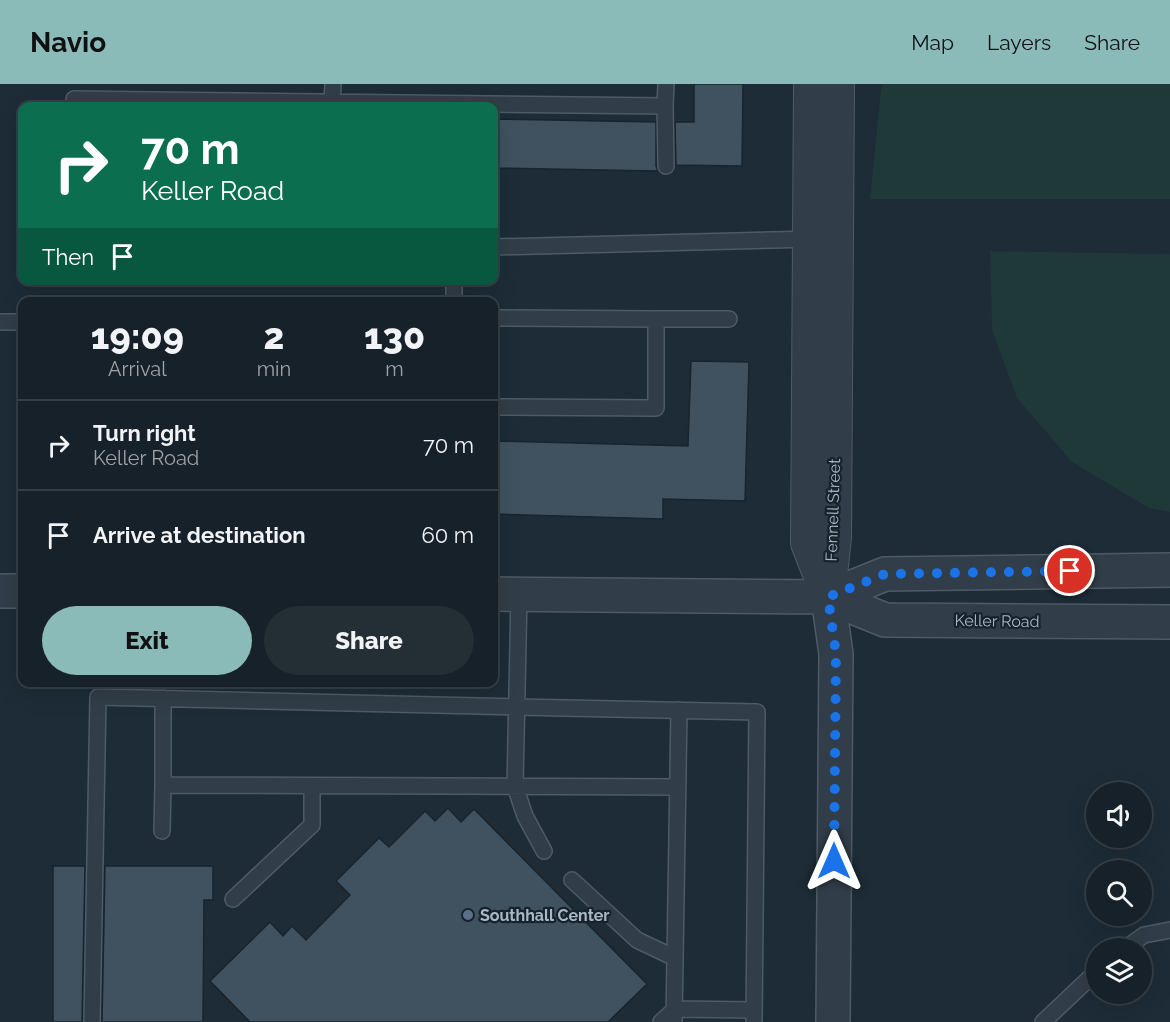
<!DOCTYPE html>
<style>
body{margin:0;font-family:Raleway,sans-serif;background:#232e35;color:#f1f3f6;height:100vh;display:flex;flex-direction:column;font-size:22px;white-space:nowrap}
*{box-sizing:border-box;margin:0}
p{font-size:20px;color:#9ea3a8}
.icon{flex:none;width:33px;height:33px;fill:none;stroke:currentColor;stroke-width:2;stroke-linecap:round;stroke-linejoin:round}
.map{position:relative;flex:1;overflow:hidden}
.sheet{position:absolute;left:18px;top:213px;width:480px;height:390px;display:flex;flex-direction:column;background:#162129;border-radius:12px;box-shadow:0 6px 24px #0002,0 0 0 2px #353e46}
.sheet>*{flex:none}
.banner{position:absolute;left:18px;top:18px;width:480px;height:183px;border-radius:12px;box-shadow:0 6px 24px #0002,0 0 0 2px #353e46;background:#0b6e4f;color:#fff;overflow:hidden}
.buttons{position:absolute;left:1086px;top:698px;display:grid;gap:12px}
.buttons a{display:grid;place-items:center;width:66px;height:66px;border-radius:50%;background:#162129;box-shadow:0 6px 24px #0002,0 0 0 2px #353e46;font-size:30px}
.pin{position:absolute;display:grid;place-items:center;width:51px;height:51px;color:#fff;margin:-26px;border:3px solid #fff;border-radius:50%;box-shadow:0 2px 6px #0007}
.me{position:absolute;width:66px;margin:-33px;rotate:0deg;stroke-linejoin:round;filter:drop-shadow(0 0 4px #0008)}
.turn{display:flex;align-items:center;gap:21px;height:126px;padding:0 24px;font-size:27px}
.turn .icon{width:78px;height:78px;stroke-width:2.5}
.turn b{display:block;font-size:42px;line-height:51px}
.then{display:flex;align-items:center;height:57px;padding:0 24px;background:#0003;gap:12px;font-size:22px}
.eta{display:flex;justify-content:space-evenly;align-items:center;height:102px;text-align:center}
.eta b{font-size:36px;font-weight:800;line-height:42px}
.primary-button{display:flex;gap:12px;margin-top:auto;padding:12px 24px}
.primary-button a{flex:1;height:69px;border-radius:36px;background:#8bbbb9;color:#111;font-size:24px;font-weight:800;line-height:69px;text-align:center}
.primary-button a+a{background:#232e35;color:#f1f3f6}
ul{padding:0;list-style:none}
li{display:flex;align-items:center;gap:18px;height:90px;padding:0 24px;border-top:2px solid #353e46}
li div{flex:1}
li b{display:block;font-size:22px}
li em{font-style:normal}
header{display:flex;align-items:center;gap:36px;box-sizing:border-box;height:84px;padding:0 30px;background:#8bbbb9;color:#111}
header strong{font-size:28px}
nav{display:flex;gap:33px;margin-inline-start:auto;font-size:21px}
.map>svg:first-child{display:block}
.green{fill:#1f3838}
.building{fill:#405260;stroke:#18242e;stroke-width:1.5}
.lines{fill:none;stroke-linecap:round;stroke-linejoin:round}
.service-casing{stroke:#4e5b66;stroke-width:18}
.minor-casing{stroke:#4e5b66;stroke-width:34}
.tertiary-casing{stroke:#4e5b66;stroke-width:36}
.service{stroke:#313d48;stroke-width:15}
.minor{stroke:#313d48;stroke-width:32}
.tertiary{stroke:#313d48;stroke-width:33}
.route{stroke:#1a73e8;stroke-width:10;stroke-dasharray:0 18}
.service-dot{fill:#5c6f8a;stroke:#17222c;stroke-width:2}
.labels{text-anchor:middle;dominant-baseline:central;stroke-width:4.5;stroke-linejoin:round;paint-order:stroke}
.street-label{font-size:16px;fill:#aab8c5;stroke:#17222c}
.poi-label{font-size:16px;font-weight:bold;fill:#aab8c5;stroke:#17222c;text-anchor:start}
</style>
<header>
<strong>Navio</strong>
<nav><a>Map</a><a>Layers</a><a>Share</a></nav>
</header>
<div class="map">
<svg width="1170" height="938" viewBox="0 0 1170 938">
<rect width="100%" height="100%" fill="#1d2c37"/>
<!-- green -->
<path class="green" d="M883,0H1170V115H870L881,5Z
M990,167L1170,170V428L1149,424L1072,378L1017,314L992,246Z"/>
<!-- building -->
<path class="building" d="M694,0H743L742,82L676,81L675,38H694Z
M494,35L656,38V82L658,87L494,84Z
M691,277L749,278L745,417L663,415V435L494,430V357L688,362Z
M448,724L461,738L474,725L647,900L608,938H250L210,897L270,838L283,852L292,842L306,856L350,811L336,797L379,754L389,763L425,727L435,737Z
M53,782H85L82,938H53Z
M105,782H213V816H204L203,938H102Z"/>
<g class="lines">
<defs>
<path id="service" d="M74,15L665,22
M332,22L333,0
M666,82L665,22L666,0
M494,163L813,155
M454,218V196
M494,234L656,235V324L494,323
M656,235H729
M0,238H22
M519,511L515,702L525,732L544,767
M163,701V614
M162,747L163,701L678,703
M572,796L637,856L675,874
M233,815L312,741V702
M1126,864L1144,851L1170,846
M92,938L98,613L517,623L757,628L754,938
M661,938L675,925L754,926
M674,938L679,626
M1043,938L1096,888"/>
<path id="minor" d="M810,0L807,459L828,513
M829,510L835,453L838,0"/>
<path id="tertiary" d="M0,507H22
M494,510L828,513L885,490L1170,486
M828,513L836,570L833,938
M828,513L885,536L1170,538"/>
</defs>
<!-- service casing -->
<use href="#service" class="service-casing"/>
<!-- minor casing -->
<use href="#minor" class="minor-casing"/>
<!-- tertiary casing -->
<use href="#tertiary" class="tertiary-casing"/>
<!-- service -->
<use href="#service" class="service"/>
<!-- minor -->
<use href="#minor" class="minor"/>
<!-- tertiary -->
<use href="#tertiary" class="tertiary"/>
</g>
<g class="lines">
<!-- route -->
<path class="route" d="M834,777L836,570L828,513L885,490L1070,487"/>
</g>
<!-- markers -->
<circle class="service-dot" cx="468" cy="831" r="6"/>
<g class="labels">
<!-- street labels -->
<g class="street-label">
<text transform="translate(833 426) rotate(-88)">Fennell Street</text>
<text transform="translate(997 537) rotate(1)">Keller Road</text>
</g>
<!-- poi labels -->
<g class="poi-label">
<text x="480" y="831">Southhall Center</text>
</g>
</g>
</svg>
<div class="buttons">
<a><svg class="icon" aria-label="sound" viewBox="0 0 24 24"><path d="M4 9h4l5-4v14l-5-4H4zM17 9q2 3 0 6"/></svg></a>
<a><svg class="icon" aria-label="search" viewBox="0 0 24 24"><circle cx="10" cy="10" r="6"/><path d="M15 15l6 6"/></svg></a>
<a><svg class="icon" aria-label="layers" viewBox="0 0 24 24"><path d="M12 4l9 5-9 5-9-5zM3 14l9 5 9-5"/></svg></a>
</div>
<div class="pin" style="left:1070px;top:487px;background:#d93025"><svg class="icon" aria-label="arrive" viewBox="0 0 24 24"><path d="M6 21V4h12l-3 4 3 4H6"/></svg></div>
<svg class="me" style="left:834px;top:777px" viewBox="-20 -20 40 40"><path d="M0-17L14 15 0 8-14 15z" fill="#1a73e8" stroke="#fff" stroke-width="4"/></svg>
<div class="banner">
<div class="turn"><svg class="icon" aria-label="right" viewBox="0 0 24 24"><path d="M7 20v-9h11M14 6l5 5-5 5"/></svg><div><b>70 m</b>Keller Road</div></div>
<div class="then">Then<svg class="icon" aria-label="arrive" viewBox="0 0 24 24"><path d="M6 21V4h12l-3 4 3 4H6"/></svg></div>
</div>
<section class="sheet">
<div class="eta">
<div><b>19:09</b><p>Arrival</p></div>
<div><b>2</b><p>min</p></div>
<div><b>130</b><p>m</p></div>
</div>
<ul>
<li><svg class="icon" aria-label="right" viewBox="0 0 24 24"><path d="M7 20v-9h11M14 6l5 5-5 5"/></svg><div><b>Turn right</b><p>Keller Road</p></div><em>70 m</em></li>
<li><svg class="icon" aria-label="arrive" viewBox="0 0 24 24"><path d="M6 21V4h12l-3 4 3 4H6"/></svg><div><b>Arrive at destination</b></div><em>60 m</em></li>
</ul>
<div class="primary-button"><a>Exit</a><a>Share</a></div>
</section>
</div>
